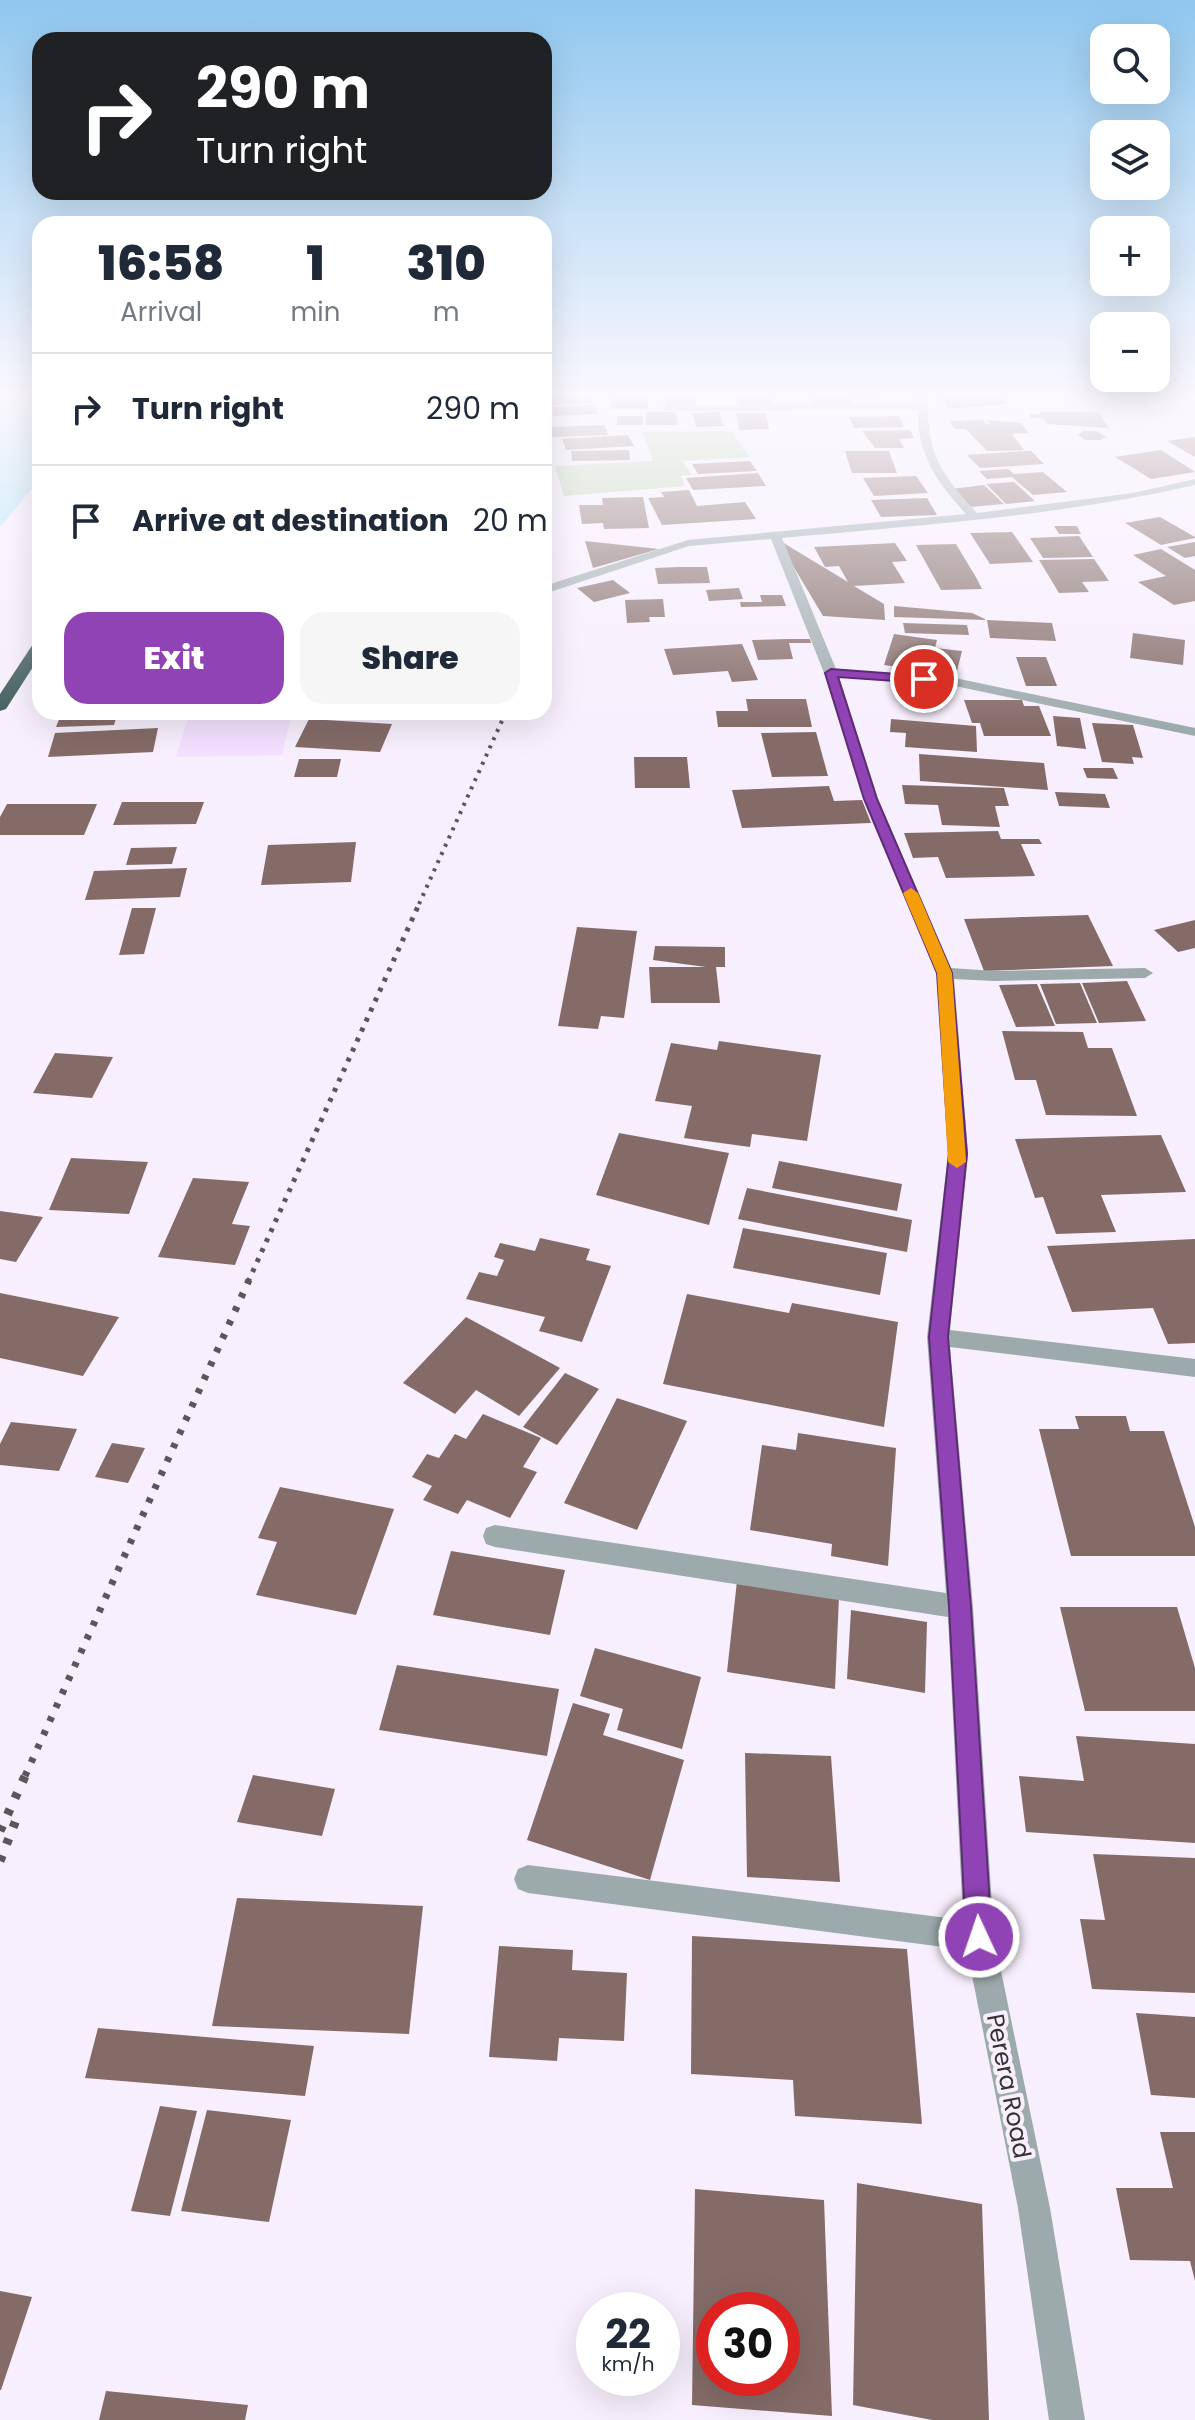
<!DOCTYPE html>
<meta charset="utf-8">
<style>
body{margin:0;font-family:Poppins,sans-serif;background:#f6f6f7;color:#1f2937;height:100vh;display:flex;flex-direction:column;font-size:30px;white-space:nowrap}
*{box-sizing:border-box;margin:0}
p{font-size:26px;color:#747a83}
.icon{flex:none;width:44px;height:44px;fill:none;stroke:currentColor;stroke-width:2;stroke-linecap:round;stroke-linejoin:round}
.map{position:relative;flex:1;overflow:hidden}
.details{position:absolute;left:32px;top:216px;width:520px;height:504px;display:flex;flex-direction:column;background:#fff;border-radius:24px;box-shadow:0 8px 32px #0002}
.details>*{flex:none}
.top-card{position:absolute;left:32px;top:32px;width:520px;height:168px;border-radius:24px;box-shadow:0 8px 32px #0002;background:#202124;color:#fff;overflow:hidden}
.tools{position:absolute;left:1090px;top:24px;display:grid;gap:16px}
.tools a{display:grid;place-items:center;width:80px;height:80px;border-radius:16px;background:#fff;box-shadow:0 8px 32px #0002;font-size:40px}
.speed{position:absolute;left:576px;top:2292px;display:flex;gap:16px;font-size:40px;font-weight:700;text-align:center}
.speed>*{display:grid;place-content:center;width:104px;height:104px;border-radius:50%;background:#fff;box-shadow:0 8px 32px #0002;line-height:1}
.speed small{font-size:20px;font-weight:400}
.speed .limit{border:12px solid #d22;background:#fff;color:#111}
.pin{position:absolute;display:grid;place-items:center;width:68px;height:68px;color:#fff;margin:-34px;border:4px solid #fff;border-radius:50%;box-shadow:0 2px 8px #0007}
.me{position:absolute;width:88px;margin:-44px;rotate:357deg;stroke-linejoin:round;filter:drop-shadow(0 0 6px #0008)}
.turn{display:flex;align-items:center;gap:28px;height:168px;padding:0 32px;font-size:36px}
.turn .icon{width:104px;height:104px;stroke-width:2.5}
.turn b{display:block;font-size:56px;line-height:68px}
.eta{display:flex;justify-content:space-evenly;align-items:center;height:136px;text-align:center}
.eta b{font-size:48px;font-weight:800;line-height:56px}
.cta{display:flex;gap:16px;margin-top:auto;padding:16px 32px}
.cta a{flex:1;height:92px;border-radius:24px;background:#9043b4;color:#fff;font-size:32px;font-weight:800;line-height:92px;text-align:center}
.cta a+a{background:#f6f6f7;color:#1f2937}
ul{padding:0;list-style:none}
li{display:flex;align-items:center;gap:24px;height:112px;padding:0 32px;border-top:2px solid #e0e1e3}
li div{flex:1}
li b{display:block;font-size:30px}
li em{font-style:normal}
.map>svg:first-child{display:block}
.built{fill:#f3e1ff}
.green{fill:#b6d0a8}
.water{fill:#ade4f9}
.building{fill:#846b68;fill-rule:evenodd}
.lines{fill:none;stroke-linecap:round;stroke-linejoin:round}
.street{fill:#9daaab;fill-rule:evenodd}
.highway{fill:#3c585a;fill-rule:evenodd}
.rail-far4{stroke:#5b555f;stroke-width:3;stroke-dasharray:2 4;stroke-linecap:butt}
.rail-far3{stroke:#5b555f;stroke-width:4;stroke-dasharray:3 6;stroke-linecap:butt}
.rail-far2{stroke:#5b555f;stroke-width:5;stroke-dasharray:4 7;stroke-linecap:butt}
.rail-far1{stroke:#5b555f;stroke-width:7;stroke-dasharray:5 10;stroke-linecap:butt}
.rail{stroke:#5b555f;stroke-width:9;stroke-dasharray:6 12;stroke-linecap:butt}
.route{fill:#9043b4;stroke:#5e2c75;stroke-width:2}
.slow{fill:#f59e0b}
.labels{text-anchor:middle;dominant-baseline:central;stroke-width:8;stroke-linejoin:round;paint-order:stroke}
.street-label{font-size:24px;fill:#363039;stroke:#f7effd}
</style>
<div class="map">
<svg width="1195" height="2420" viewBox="0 0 1195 2420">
<rect width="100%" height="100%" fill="#f7effd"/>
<!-- built -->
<path class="built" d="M190,712H292L282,755L176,757Z"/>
<!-- green -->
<path class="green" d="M731,431L750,457L683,461L691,475L681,476L685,486L564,496L555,466L653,461L642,432Z"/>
<!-- water -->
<path class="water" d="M0,392H40V479L0,527Z"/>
<!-- building -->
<path class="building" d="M544,392H589L593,403L545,405Z
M611,392H648V409H611Z
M665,392H695L696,405H666Z
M766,392L773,404L739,405L733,393Z
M846,392L851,404L815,405L810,393Z
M851,392H884L887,397L854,398Z
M950,392H1001L1007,404L949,409L939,397L954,396Z
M595,405L598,414L553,416L551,407Z
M646,412H676L678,425H646Z
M719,412L724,426L696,427L692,413Z
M1039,412H1098L1109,428L1047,424L1043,418H1031L1029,414H1040Z
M736,413H766L769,429L739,430Z
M617,416H643V425H617Z
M899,416L904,427L854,428L849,417Z
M983,420L987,424H990L986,420L1021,423L1029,433L1012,434L1024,450L987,451L966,429H955L949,421Z
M605,425L608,435L551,437L549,427Z
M910,430L914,438L899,439L904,448H875L862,431Z
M1083,431H1096L1107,437L1100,440H1086L1078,435Z
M628,435L634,446L566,450L562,439Z
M1195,437V457L1167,441Z
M629,450L630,460L572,461L571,451Z
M1161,450L1195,472L1151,479L1115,457Z
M845,451H889L897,473H852Z
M1025,451H1031L1044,464L980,468L967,455Z
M750,461L757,471L698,474L692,464Z
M1008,469L1014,474L1043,472L1067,492L1033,495L1012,477L987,479L979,471Z
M758,473L766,486L693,490L686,478Z
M916,476L928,493L874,496L863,478Z
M1014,482L1035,501L1006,504L986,484Z
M984,485L1004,504L970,507L951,489Z
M689,490L697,506L745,502L756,519L662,525L648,498L664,497L661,492Z
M643,497L649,528L604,529L603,523L582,524L579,505H603L602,498Z
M927,498L937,515L881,517L871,500Z
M1160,517L1195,537V538L1161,545L1125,523Z
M1054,526H1077L1081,534H1059Z
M1012,532L1033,562L990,564L970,533Z
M1079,536L1093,557L1043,558L1030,538Z
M777,539L848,582L839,566L825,567L814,547L895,543L907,561L892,562L905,583L854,586L884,604L885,620L823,616Z
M585,541L659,549L593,568Z
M1195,542V556L1185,558L1167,547Z
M956,544L977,579L982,589L941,590L916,545Z
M1161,549L1195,570V601L1174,605L1138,582L1166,576L1133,555Z
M1094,559L1109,581L1082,582L1089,592L1059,593L1039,560Z
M679,567H707L710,583L658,584L655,568Z
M613,580L630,593L594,602L577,588Z
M739,588L743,599L709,601L706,590Z
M760,595H782L786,606L741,607L740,602H762Z
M663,599L665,617H649L650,622L627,623L625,600Z
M894,606L972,613L987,620L894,617Z
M987,620L1052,623L1056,641L990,638Z
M903,623L967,625L969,635L905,633Z
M1133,633L1185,640L1183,665L1130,658Z
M894,634L937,640L935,648L962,651L956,675L884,665Z
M788,639H810L811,643H789L793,659L758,660L752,640Z
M742,644L758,680L732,682L728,671L673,675L664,649Z
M1016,657H1046L1057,686H1026Z
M746,699H806L812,727H718L716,711H748Z
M964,700H1022L1024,706H1039L1051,736H984L980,723H972Z
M62,712H118L114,725L56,727Z
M1053,716L1080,718L1086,749L1057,746Z
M309,719L392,724L380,752L295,747Z
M891,719L976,726L977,752L905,747L906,733L890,732Z
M1092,723L1133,725L1143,758L1132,757L1134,764L1102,762Z
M158,728L153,752L48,757L55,733Z
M816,732L828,776L772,777L761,733Z
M919,754L1044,763L1048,790L920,781Z
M634,757H687L690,788H635Z
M299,759H341L337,777H294Z
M1083,768H1113L1118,779L1087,778Z
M902,785L1004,788L1009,806H995L1000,827L942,825L938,805L905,804Z
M829,786L834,801L862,800L871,823L742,828L732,790Z
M1055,792L1105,794L1110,808L1059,806Z
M122,802H204L196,824L113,825Z
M7,804H97L84,835H0V817Z
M998,831L1001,839H1039L1042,844H1021L1035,876L946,878L938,857L913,858L904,833Z
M356,842L351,882L261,885L268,845Z
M177,847L172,864L126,865L131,848Z
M187,868L180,897L85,900L94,871Z
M132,908H156L144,954L119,955Z
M1088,915L1113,966L984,971L964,919Z
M1195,920V948L1178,952L1154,930Z
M577,927L637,931L624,1018L601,1016L598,1029L558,1026Z
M655,946L725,947V967H716L720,1003H651L649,967H706L653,960Z
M1127,981L1146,1021L1099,1023L1082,983Z
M1080,983L1097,1023L1056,1024L1040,984Z
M1037,984L1055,1026L1016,1027L999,985Z
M1002,1031L1083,1032L1088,1048H1112L1137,1116L1046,1115L1036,1080H1015Z
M719,1041L821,1055L807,1141L752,1134L750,1147L684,1138L692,1106L655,1101L671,1043L717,1050Z
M55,1053L113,1057L92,1098L33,1093Z
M619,1133L729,1153L709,1225L596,1195Z
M1161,1135L1186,1192L1101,1195L1116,1232L1056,1234L1043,1197L1035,1198L1015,1139Z
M71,1158L148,1162L129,1214L49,1210Z
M779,1161L902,1184L897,1211L772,1188Z
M193,1178L249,1182L232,1224L250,1226L235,1265L158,1257Z
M747,1188L912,1220L907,1252L738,1219Z
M0,1211L43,1217L16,1262L0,1259Z
M743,1228L887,1253L880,1295L733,1268Z
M540,1238L590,1249L586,1260L611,1266L582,1342L539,1331L545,1317L466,1299L479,1272L497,1276L504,1260L494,1257L500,1243L535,1251Z
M1195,1239V1343L1168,1344L1153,1308L1072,1312L1047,1246Z
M0,1293L119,1317L83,1376L0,1358Z
M687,1294L789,1313L792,1303L898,1322L884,1427L663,1384Z
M466,1317L560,1368L519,1416L476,1390L455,1414L403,1383Z
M565,1373L599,1389L557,1445L523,1427Z
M617,1398L687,1421L637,1530L564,1503Z
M483,1414L541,1438L523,1467L537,1472L510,1518L467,1500L458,1514L423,1500L432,1486L412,1477L427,1454L439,1458L455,1434L466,1439Z
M1075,1416H1126L1130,1431H1164L1195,1527V1556H1071L1039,1429H1079Z
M11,1422L77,1429L59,1471L0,1465V1444Z
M798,1433L896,1448L888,1566L831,1556L832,1544L750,1530L762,1445L796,1450Z
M112,1443L145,1448L128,1483L95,1477Z
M280,1487L394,1509L356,1615L256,1595L277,1542L258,1538Z
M451,1551L565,1570L550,1635L433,1615Z
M737,1581L839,1596L835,1689L727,1672Z
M1060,1607H1177L1195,1668V1711H1085Z
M851,1610L927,1622L925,1693L847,1679Z
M595,1648L701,1677L682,1749L617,1730L623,1709L580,1696Z
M397,1665L559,1689L547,1756L379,1730Z
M573,1703L610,1714L603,1735L684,1760L650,1880L527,1840Z
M1076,1736L1195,1744V1843L1026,1832L1019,1776L1084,1781Z
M745,1753L831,1756L840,1882L747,1877Z
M253,1775L335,1789L322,1836L237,1822Z
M1093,1854L1195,1858V1993L1092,1989L1080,1919L1105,1920Z
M237,1898L423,1906L409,2034L212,2026Z
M692,1936L907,1949L922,2124L795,2116L793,2080L691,2074Z
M499,1946L573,1950L572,1970L627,1973L624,2041L559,2038L557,2061L489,2057Z
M1136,2013L1195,2017V2098L1151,2095Z
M98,2028L314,2046L305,2096L85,2078Z
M160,2106L197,2111L170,2216L131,2211Z
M207,2110L291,2120L269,2222L181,2211Z
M1160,2132H1195V2281L1190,2261L1130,2260L1116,2188H1173Z
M857,2183L982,2204L989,2420H932L853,2405Z
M695,2189L824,2200L832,2416L692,2405ZM714,2310H782V2378H714Z
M0,2291L32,2297L1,2390H0Z
M106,2391L248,2405L245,2420H99Z"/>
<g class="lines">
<!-- street -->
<path class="street" d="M918,392H928C926,451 938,471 977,513L1133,493L1195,479V485C1060,516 920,525 782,538L836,669L955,678L1195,728V736L955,686L839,677L878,799L951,968L994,971L1145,968L1153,973L1145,978L994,981L954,979L968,1154L950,1330L1195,1359V1377L950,1347L973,1607L994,1937L1050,2208L1085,2420H1049L1018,2208L967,1950L528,1893L518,1889L514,1879L518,1869L528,1865L963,1920L948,1617L495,1547L486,1544L483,1536L486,1528L495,1525L946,1593L927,1337L948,1154L937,973L864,799L824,673L771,539L689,546L544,594V586L688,540L966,514C937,482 917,455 918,410L666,411L661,408L666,405L918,404Z"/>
<!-- highway -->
<path class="highway" d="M40,639V656L6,709L0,711V694L35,641Z"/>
<!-- rail-far4 -->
<path class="rail-far4" d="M544,509L551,560L544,610"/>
<!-- rail-far3 -->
<path class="rail-far3" d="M419,904L506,712"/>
<!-- rail-far2 -->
<path class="rail-far2" d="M248,1282L420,902"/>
<!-- rail-far1 -->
<path class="rail-far1" d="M25,1776L249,1280"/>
<!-- rail -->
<path class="rail" d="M0,1831L26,1774
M0,1861L16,1820"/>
</g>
<!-- sky -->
<linearGradient id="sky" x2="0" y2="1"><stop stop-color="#90c7ef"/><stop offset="0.54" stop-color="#fbf8fe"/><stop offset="1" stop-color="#fbf8fe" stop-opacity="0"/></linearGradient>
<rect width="1195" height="731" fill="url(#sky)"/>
<!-- route -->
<path class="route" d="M831,669L924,676L930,679L924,683L838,677L877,799L952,973L967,1154L948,1337L971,1607L992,1937L988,1946L979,1950L970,1946L966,1937L949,1607L929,1337L949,1154L937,973L864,799L825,673Z"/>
<!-- slow -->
<path class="slow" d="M911,888L918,893L952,973L966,1162L957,1168L948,1162L937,973L903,893Z"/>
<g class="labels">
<!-- street labels -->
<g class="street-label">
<text transform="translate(1009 2086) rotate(79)">Perera Road</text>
</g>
</g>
</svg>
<div class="tools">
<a><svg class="icon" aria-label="search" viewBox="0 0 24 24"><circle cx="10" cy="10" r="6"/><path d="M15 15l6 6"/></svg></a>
<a><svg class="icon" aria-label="layers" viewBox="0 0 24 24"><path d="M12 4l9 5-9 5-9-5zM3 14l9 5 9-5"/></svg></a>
<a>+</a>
<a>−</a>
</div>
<div class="speed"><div>22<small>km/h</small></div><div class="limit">30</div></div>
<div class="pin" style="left:924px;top:679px;background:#d93025"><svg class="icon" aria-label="arrive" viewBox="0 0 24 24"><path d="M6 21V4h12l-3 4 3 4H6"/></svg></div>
<svg class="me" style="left:979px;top:1937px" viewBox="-20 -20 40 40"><circle r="17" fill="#9043b4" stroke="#fff" stroke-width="3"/><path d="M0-11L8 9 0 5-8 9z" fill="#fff"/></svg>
<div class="top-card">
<div class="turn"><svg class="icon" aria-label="right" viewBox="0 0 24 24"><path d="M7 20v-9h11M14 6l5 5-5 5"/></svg><div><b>290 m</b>Turn right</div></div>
</div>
<section class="details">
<div class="eta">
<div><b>16:58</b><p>Arrival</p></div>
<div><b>1</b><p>min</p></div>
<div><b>310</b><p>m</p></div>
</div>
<ul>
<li><svg class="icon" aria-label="right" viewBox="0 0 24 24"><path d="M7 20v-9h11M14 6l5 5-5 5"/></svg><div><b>Turn right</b></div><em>290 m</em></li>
<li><svg class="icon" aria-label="arrive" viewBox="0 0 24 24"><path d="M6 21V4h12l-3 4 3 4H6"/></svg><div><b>Arrive at destination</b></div><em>20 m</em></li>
</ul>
<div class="cta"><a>Exit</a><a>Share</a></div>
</section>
</div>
